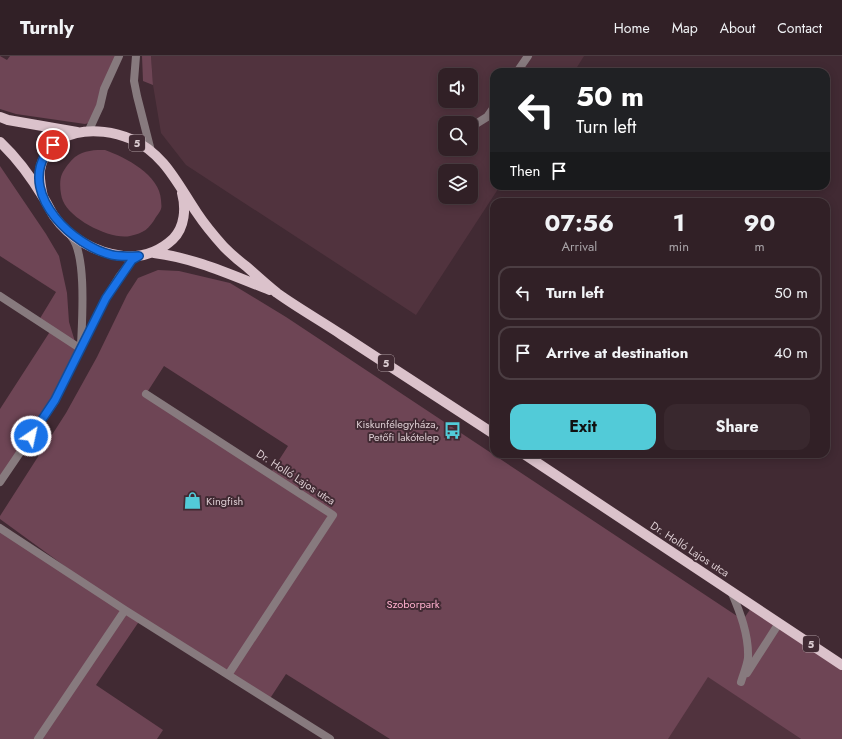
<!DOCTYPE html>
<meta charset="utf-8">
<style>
body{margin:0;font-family:Jost,sans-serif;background:#39282e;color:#f1f3f6;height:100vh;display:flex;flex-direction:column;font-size:15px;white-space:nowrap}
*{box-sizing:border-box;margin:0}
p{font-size:13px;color:#a8a3a7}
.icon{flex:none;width:22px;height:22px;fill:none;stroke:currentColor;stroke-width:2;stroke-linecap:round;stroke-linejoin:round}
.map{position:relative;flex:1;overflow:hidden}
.side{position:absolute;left:490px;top:142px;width:340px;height:260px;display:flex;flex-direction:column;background:#312026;border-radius:12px;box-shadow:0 2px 10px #0003,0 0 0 1px #4c3e43}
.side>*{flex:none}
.guide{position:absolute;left:490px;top:12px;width:340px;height:122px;border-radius:12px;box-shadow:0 2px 10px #0003,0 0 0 1px #4c3e43;background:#202124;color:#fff;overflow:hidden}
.buttons{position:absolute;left:438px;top:12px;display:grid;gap:8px}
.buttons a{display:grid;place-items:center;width:40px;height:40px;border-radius:8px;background:#312026;box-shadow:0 2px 10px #0003,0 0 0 1px #4c3e43;font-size:20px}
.pin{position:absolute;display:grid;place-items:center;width:34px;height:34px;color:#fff;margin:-17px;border:2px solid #fff;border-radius:50%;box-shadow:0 1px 4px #0007}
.me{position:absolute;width:44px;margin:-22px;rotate:34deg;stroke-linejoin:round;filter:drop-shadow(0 0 3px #0008)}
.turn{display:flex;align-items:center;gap:14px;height:84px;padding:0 20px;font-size:18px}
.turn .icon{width:52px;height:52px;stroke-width:2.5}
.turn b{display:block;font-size:28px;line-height:34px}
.then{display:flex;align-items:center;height:38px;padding:0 20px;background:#0003;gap:8px;font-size:15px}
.eta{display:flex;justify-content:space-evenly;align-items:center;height:68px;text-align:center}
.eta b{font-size:24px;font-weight:700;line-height:28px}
.button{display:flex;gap:8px;margin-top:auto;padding:8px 20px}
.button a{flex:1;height:46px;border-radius:12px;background:#52cbd8;color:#111;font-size:16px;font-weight:700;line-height:46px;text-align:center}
.button a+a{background:#39282e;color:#f1f3f6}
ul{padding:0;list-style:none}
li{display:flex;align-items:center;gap:12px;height:54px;margin:0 8px 6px;padding:0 12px;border:2px solid #4c3e43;border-radius:12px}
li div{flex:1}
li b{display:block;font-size:15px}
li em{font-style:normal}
header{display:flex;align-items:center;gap:24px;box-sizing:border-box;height:56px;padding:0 20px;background:#312026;border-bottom:1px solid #4c3e43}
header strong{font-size:19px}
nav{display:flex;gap:22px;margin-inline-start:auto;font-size:14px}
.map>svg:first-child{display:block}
.built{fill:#51333e;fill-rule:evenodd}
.green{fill:#6e4555;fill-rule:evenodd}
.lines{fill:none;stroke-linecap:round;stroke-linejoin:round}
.service{stroke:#877a7e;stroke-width:8}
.minor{stroke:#877a7e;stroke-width:8}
.primary{stroke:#dbc2cb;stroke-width:10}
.route-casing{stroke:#114b97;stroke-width:10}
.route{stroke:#1a73e8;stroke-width:7}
.labels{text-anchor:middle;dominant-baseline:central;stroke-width:4;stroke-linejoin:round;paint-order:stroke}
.shield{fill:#412a33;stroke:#ae9ca2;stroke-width:1}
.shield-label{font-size:10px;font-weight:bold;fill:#dccdd2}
.poi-label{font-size:11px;fill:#dccdd2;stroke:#412a33;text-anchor:end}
.street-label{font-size:11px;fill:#dccdd2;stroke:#412a33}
.park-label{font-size:11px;fill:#fdaecc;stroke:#412a33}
</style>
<header>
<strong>Turnly</strong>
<nav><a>Home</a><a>Map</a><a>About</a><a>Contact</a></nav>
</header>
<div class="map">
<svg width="842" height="683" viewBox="0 0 842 683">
<rect width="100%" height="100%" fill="#412a33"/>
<!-- built -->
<path class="built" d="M151,0H584L574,16H494V130H500L416,259L186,109L161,77L153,29ZM445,19H471V45H445ZM445,67H471V93H445ZM445,115H471V141H445Z
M708,620L801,683H667Z"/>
<!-- green -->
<path class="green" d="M0,0L7,4L10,0H118L96,65L85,68L16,58L0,53Z
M142,0H151L153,29L143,25Z
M105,94C125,101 160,119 161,144C161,147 162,150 161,153C160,156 158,158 156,161C149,173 144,177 130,180C111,184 71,164 63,145C60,138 59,124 62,118C64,113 71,104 75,101C84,94 95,94 105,94Z
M0,110L46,178L59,200L67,237L69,266L76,289L39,264L56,236L0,200Z
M158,214L179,215L230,227L286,261L743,564L753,549L842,608V683H801L708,621L668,683H390L286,618L269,644L124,554L38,683H0V473L114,546L0,463V460L66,357L97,301L127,239L138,222ZM164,310L288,390L270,418L146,338Z
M51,274L81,293L54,344L0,425V353Z
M125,554L140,564L96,629L163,674L157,683H38Z"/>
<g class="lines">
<!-- service -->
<path class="service" d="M517,16L528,0
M471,71L487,61L494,51
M731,535C740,556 749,579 748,602C747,610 743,619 741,626
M747,617L779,567"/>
<!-- minor -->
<path class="minor" d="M136,0L134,25L137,40L151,95
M89,74L100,50L104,33L119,0
M71,180C87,198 82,265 81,290
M0,240L81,293
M146,338L333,459L228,619
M0,426L55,345L103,247L119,221L132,204L139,200
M0,472L125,554L330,683
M38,683L125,554"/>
<!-- primary -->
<path class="primary" d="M0,61L8,64L77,76
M0,86C17,102 31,121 43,141C47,147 50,154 54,160C69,182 96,197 123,200C143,202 159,196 173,183C185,171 186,152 182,137
M43,141C41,132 39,123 40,114C48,71 98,69 131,83C164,97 178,129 197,157C205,169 215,181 224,191C231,198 239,205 247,211C257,220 267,229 277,237C298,252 321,265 342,279C393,312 444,345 494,378
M154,197C195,202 231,219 270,234
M524,398L842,609"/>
</g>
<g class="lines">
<defs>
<path id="route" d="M31,380L55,344L106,242L132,204L139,200C130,200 121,201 112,199C74,190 21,141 45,99C47,95 51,92 53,89"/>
</defs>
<!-- route casing -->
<use href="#route" class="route-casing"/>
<!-- route -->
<use href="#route" class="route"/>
</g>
<!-- icons -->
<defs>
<symbol id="bus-bare" viewBox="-9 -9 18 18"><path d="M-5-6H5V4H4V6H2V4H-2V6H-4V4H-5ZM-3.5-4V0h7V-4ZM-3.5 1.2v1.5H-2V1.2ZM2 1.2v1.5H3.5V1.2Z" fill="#52cbd8" stroke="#412a33" stroke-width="2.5" paint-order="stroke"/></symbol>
<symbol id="shop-bare" viewBox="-9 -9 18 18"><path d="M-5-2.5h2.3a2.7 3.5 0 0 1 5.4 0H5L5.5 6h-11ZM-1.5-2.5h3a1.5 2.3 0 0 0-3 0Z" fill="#52cbd8" stroke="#412a33" stroke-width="2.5" paint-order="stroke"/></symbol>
</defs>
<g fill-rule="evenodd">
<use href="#bus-bare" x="440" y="362" width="25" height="25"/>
<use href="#shop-bare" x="180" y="432" width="25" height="25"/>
</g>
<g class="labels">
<!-- shield labels -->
<g class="shield">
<rect x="129" y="79" width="16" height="16" rx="3"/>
<rect x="378" y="299" width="16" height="16" rx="3"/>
<rect x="803" y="580" width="16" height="16" rx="3"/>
</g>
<g class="shield-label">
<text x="137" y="87">5</text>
<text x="386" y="307">5</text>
<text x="811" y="588">5</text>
</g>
<!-- poi labels -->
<g class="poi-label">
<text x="439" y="368">Kiskunfélegyháza,<tspan x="439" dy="13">Petőfi lakótelep</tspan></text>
<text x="206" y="445" text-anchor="start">Kingfish</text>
</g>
<!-- street labels -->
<g class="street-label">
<text transform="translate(296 421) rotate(33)">Dr. Holló Lajos utca</text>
<text transform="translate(690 493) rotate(33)">Dr. Holló Lajos utca</text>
</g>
<!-- park labels -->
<g class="park-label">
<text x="413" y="548">Szoborpark</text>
</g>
</g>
</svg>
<div class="buttons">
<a><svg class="icon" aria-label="sound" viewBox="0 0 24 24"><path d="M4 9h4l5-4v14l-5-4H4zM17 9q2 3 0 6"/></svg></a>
<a><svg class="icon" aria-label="search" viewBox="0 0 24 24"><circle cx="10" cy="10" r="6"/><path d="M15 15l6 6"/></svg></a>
<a><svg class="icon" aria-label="layers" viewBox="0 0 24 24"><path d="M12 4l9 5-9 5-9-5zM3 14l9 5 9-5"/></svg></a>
</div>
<div class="pin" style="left:53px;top:89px;background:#d93025"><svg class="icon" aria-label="arrive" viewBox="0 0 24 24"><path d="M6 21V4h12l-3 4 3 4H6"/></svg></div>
<svg class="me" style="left:31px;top:380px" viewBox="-20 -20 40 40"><circle r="17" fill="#1a73e8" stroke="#fff" stroke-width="3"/><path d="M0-11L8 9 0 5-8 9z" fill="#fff"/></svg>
<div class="guide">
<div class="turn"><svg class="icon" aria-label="left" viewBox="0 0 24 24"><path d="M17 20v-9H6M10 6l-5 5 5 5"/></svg><div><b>50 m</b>Turn left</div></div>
<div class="then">Then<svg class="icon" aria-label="arrive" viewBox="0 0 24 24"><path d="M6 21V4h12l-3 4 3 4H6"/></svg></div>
</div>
<section class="side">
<div class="eta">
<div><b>07:56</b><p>Arrival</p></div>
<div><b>1</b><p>min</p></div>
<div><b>90</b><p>m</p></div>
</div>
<ul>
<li><svg class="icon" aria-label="left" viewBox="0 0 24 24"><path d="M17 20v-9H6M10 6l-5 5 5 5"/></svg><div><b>Turn left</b></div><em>50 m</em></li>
<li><svg class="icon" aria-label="arrive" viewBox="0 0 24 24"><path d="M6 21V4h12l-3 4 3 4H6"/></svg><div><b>Arrive at destination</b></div><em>40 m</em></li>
</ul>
<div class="button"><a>Exit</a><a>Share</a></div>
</section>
</div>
